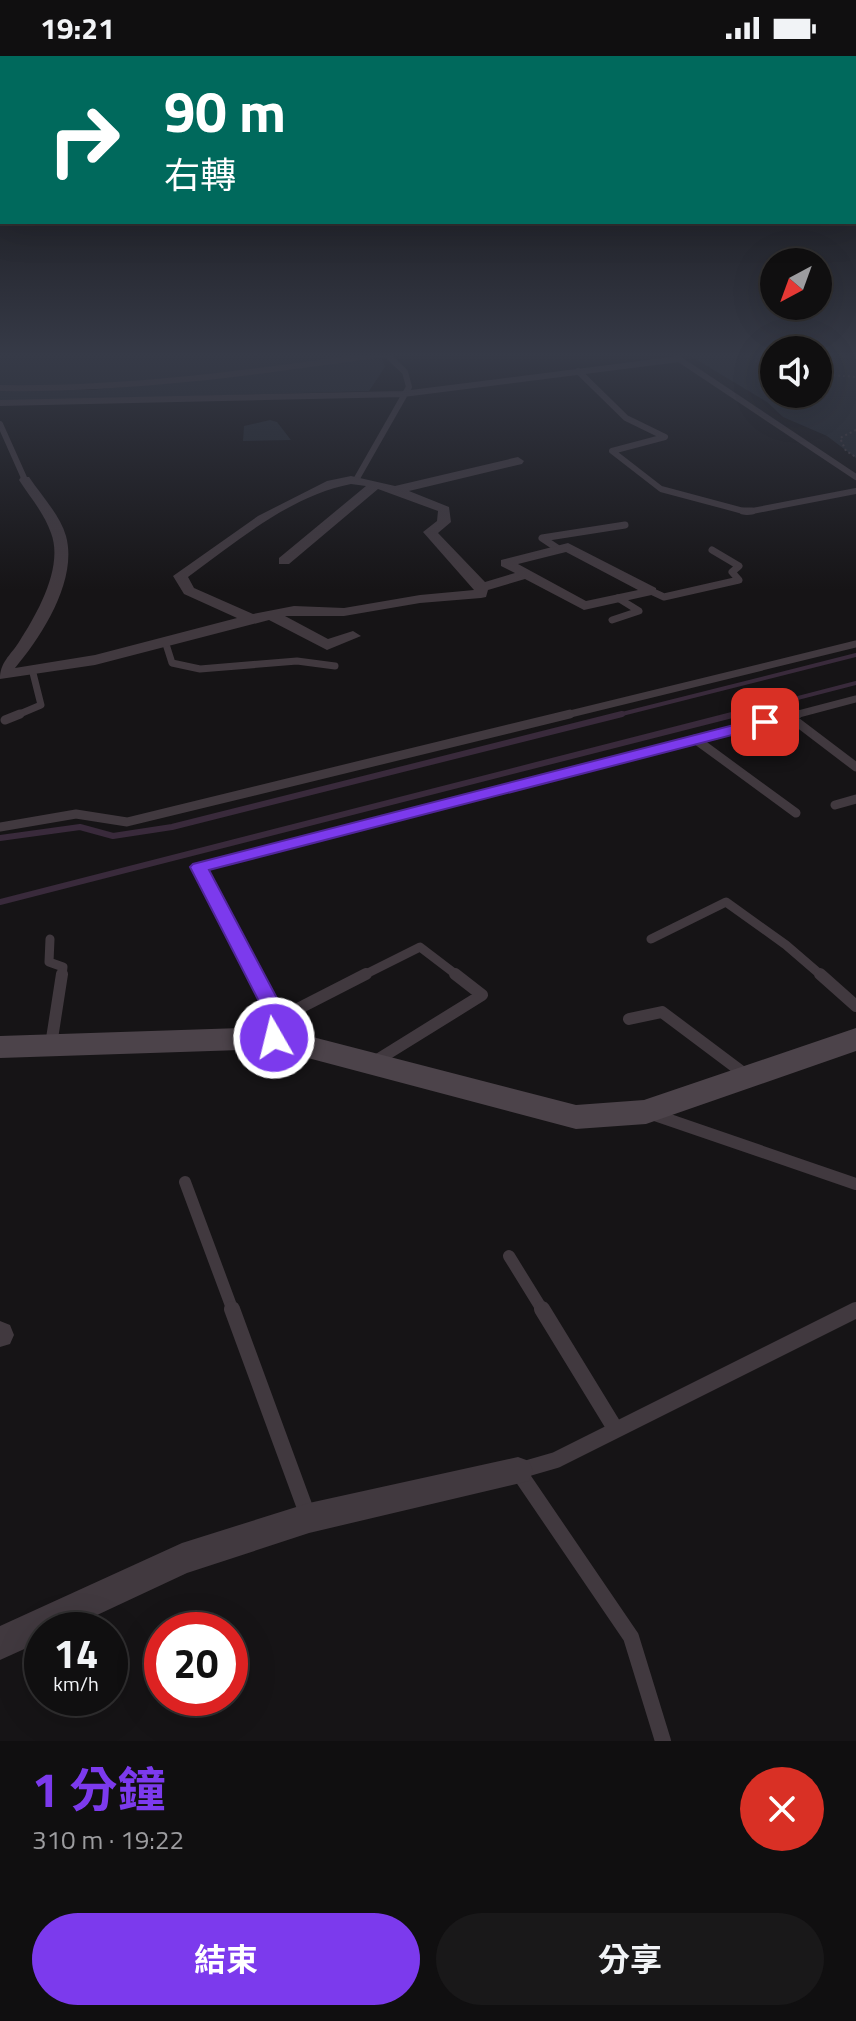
<!DOCTYPE html>
<html lang="zh-TW">
<meta charset="utf-8">
<style>
body{margin:0;font-family:"Titillium Web","Noto Sans TC",sans-serif;background:#191819;color:#f1f3f6;height:100vh;display:flex;flex-direction:column;font-size:30px;white-space:nowrap}
*{box-sizing:border-box;margin:0}
p{font-size:26px;color:#9c9c9f}
.icon{flex:none;width:44px;height:44px;fill:none;stroke:currentColor;stroke-width:2;stroke-linecap:round;stroke-linejoin:round}
.map{position:relative;height:1685px;overflow:hidden}
.sheet{display:flex;flex-direction:column;background:#100f10;flex:1}
.sheet>*{flex:none}
.guide{position:absolute;left:0px;top:0px;width:856px;height:168px;box-shadow:0 8px 32px #0002,0 0 0 2px #302f30;background:#00695c;color:#fff;overflow:hidden}
.needle{width:52px;rotate:221deg}
.buttons{position:absolute;left:760px;top:192px;display:grid;gap:16px}
.buttons a{display:grid;place-items:center;width:72px;height:72px;border-radius:50%;background:#100f10;box-shadow:0 8px 32px #0002,0 0 0 2px #302f30;font-size:40px}
.speed{position:absolute;left:24px;top:1556px;display:flex;gap:16px;font-size:40px;font-weight:700;text-align:center}
.speed>*{display:grid;place-content:center;width:104px;height:104px;border-radius:50%;background:#100f10;box-shadow:0 8px 32px #0002,0 0 0 2px #302f30;line-height:1}
.speed small{font-size:20px;font-weight:400}
.speed .limit{border:12px solid #d22;background:#fff;color:#111}
.pin{position:absolute;display:grid;place-items:center;width:68px;height:68px;color:#fff;margin:-34px;border-radius:16px;box-shadow:0 4px 12px #0006}
.me{position:absolute;width:88px;margin:-44px;rotate:352deg;stroke-linejoin:round;filter:drop-shadow(0 0 6px #0008)}
.turn{display:flex;align-items:center;gap:28px;height:168px;padding:0 32px;font-size:36px}
.turn .icon{width:104px;height:104px;stroke-width:2.5}
.turn b{display:block;font-size:56px;line-height:68px}
.round{display:grid;place-items:center;flex:none;width:84px;height:84px;border-radius:42px;background:#191819}
.head{display:flex;align-items:center;justify-content:space-between;height:136px;padding:0 32px}
h1{font-size:48px;font-weight:700;line-height:60px;color:#7c3aed}
.action{display:flex;gap:16px;margin-top:auto;padding:16px 32px}
.action a{flex:1;height:92px;border-radius:48px;background:#7c3aed;color:#fff;font-size:32px;font-weight:700;line-height:92px;text-align:center}
.action a+a{background:#191819;color:#f1f3f6}
.status{display:flex;justify-content:space-between;align-items:center;height:56px;padding:0 40px;background:#100f10;direction:ltr}
.status svg{height:22px;fill:currentColor}
.map>svg:first-child{display:block}
.green{fill:#24282f}
.lines{fill:none;stroke-linecap:round;stroke-linejoin:round}
.stream-far1{stroke:#392a3b;stroke-width:4}
.stream{stroke:#392a3b;stroke-width:6}
.path{stroke:#453d43;stroke-width:2;stroke-dasharray:2 3;stroke-linecap:butt}
.lane-far4{stroke:#41393f;stroke-width:6}
.lane-far3{stroke:#41393f;stroke-width:7}
.lane-far2{stroke:#41393f;stroke-width:9}
.lane-far1{stroke:#41393f;stroke-width:12}
.lane{stroke:#41393f;stroke-width:16}
.street{fill:#41393f;fill-rule:evenodd}
.secondary{fill:#4c434a;fill-rule:evenodd}
.route{fill:#7c3aed;stroke:#51269a;stroke-width:2}
</style>
<div class="status"><b>19:21</b><svg viewBox="0 0 49 12"><path d="M0 12V9h3v3zM5 12V6h3v6zM10 12V3h3v9zM15 12V0h3v12zM26 1h20v11H26zM47 4h2v5h-2z"/></svg></div>
<div class="map">
<svg width="856" height="1685" viewBox="0 0 856 1685">
<rect width="100%" height="100%" fill="#161416"/>
<!-- green -->
<path class="green" d="M0,298H373L342,304L79,332L0,330Z
M687,298H774V338H818V298H856V402L827,380L783,361L767,346Z
M381,300L385,311L369,335L0,346V334L9,332L91,334L244,319Z
M270,364L277,366L291,384L243,385L244,370Z"/>
<g class="lines">
<!-- stream-far1 -->
<path class="stream-far1" d="M614,660L856,599
M728,660L856,627"/>
<!-- stream -->
<path class="stream" d="M0,782L80,771L113,780L172,771L622,658
M0,846L736,658"/>
<!-- path -->
<path class="path" d="M742,298L774,314
M818,299L856,302
M818,318L856,321
M856,374L840,382L846,395L856,401"/>
<!-- lane-far4 -->
<path class="lane-far4" d="M676,301L856,421
M578,315L626,362L665,381L612,395L661,433L747,456L856,435
M0,332C129,334 256,316 384,298
M0,347L403,338L679,303
M0,368L25,424
M356,424L409,331L405,316L386,298"/>
<!-- lane-far3 -->
<path class="lane-far3" d="M743,455H752
M557,492L542,482L625,469
M651,535L664,541L739,524L732,516L739,510L712,494
M612,564L639,555L618,542
M165,585L172,607L200,613L297,605L335,610
M15,660L41,649L33,617
M562,660L856,588
M791,660L856,643"/>
<!-- lane-far2 -->
<path class="lane-far2" d="M789,660L856,711
M5,664L20,658
M695,683L796,757
M835,749L856,743
M0,771L76,758L127,766L570,658
M50,883L49,906L63,911L62,920
M651,883L726,846L786,889L822,920
M256,920L199,811L798,658
M362,920L420,891L458,920"/>
<!-- lane-far1 -->
<path class="lane-far1" d="M255,918L278,963L274,982
M820,918L856,950
M278,963L366,918
M629,963L662,956L746,1019
M51,989L62,918
M374,1006L482,939L455,918
M652,1058L856,1128
M185,1126L233,1255
M509,1200L543,1255
M853,1255L856,1254"/>
<!-- lane -->
<path class="lane" d="M232,1253L308,1460
M542,1253L616,1374
M663,1685L631,1581L518,1415L556,1404L856,1254"/>
<!-- street -->
<path class="street" d="M518,401L524,405L522,408L409,435L449,451L451,466L438,477L485,526L515,517L501,510V504L568,487L656,532V538L584,554L525,523L488,534L486,541L481,542L420,547L344,560H285L328,583L353,575L361,580L327,594L269,564L95,609L0,623C0,606 10,600 19,586C37,558 64,511 51,477C44,457 30,441 19,424L21,421H29C41,439 60,459 66,480C78,524 42,580 15,612L95,599L237,562L184,538L173,520L258,460L327,425L351,420L395,430ZM351,428L366,430L279,502V508H289L378,433L438,455L437,465L423,476L474,534L420,539L344,552L294,550L253,558L194,532L188,521C237,485 290,440 351,428ZM566,496L638,534L586,545L518,508Z
M0,1265L10,1269L14,1279L10,1288L0,1291Z
M518,1401L529,1405L533,1415L529,1425L309,1477L187,1517L65,1574H42V1585L0,1604V1570L182,1487L309,1447Z"/>
<!-- secondary -->
<path class="secondary" d="M274,971L576,1049L644,1044L856,972V995L646,1068L576,1073L274,993L0,1002V980Z"/>
</g>
<!-- sky -->
<linearGradient id="sky" x2="0" y2="1"><stop stop-color="#0c0b0c"/><stop offset="0.56" stop-color="#363a47"/><stop offset="1" stop-color="#363a47" stop-opacity="0"/></linearGradient>
<rect width="856" height="534" fill="url(#sky)"/>
<!-- route -->
<path class="route" d="M765,661L771,663V669L209,814L288,963L281,987H266L263,982L268,963L190,811L193,808Z"/>
</svg>
<div class="buttons">
<a><svg class="needle" viewBox="-14 -14 28 28"><path d="M0-13l5 13h-10z" fill="#e53935"/><path d="M0 13l5-13h-10z" fill="#9c9c9f"/></svg></a>
<a><svg class="icon" aria-label="sound" viewBox="0 0 24 24"><path d="M4 9h4l5-4v14l-5-4H4zM17 9q2 3 0 6"/></svg></a>
</div>
<div class="speed"><div>14<small>km/h</small></div><div class="limit">20</div></div>
<div class="pin" style="left:765px;top:666px;background:#d93025"><svg class="icon" aria-label="arrive" viewBox="0 0 24 24"><path d="M6 21V4h12l-3 4 3 4H6"/></svg></div>
<svg class="me" style="left:274px;top:982px" viewBox="-20 -20 40 40"><circle r="17" fill="#7c3aed" stroke="#fff" stroke-width="3"/><path d="M0-11L8 9 0 5-8 9z" fill="#fff"/></svg>
<div class="guide">
<div class="turn"><svg class="icon" aria-label="right" viewBox="0 0 24 24"><path d="M7 20v-9h11M14 6l5 5-5 5"/></svg><div><b>90 m</b>右轉</div></div>
</div>
</div>
<section class="sheet">
<div class="head"><div><h1>1 分鐘</h1><p>310 m · 19:22</p></div><a class="round" style="background:#d93025;color:#fff"><svg class="icon" aria-label="close" viewBox="0 0 24 24"><path d="M6 6l12 12M18 6L6 18"/></svg></a></div>
<div class="action"><a>結束</a><a>分享</a></div>
</section>
